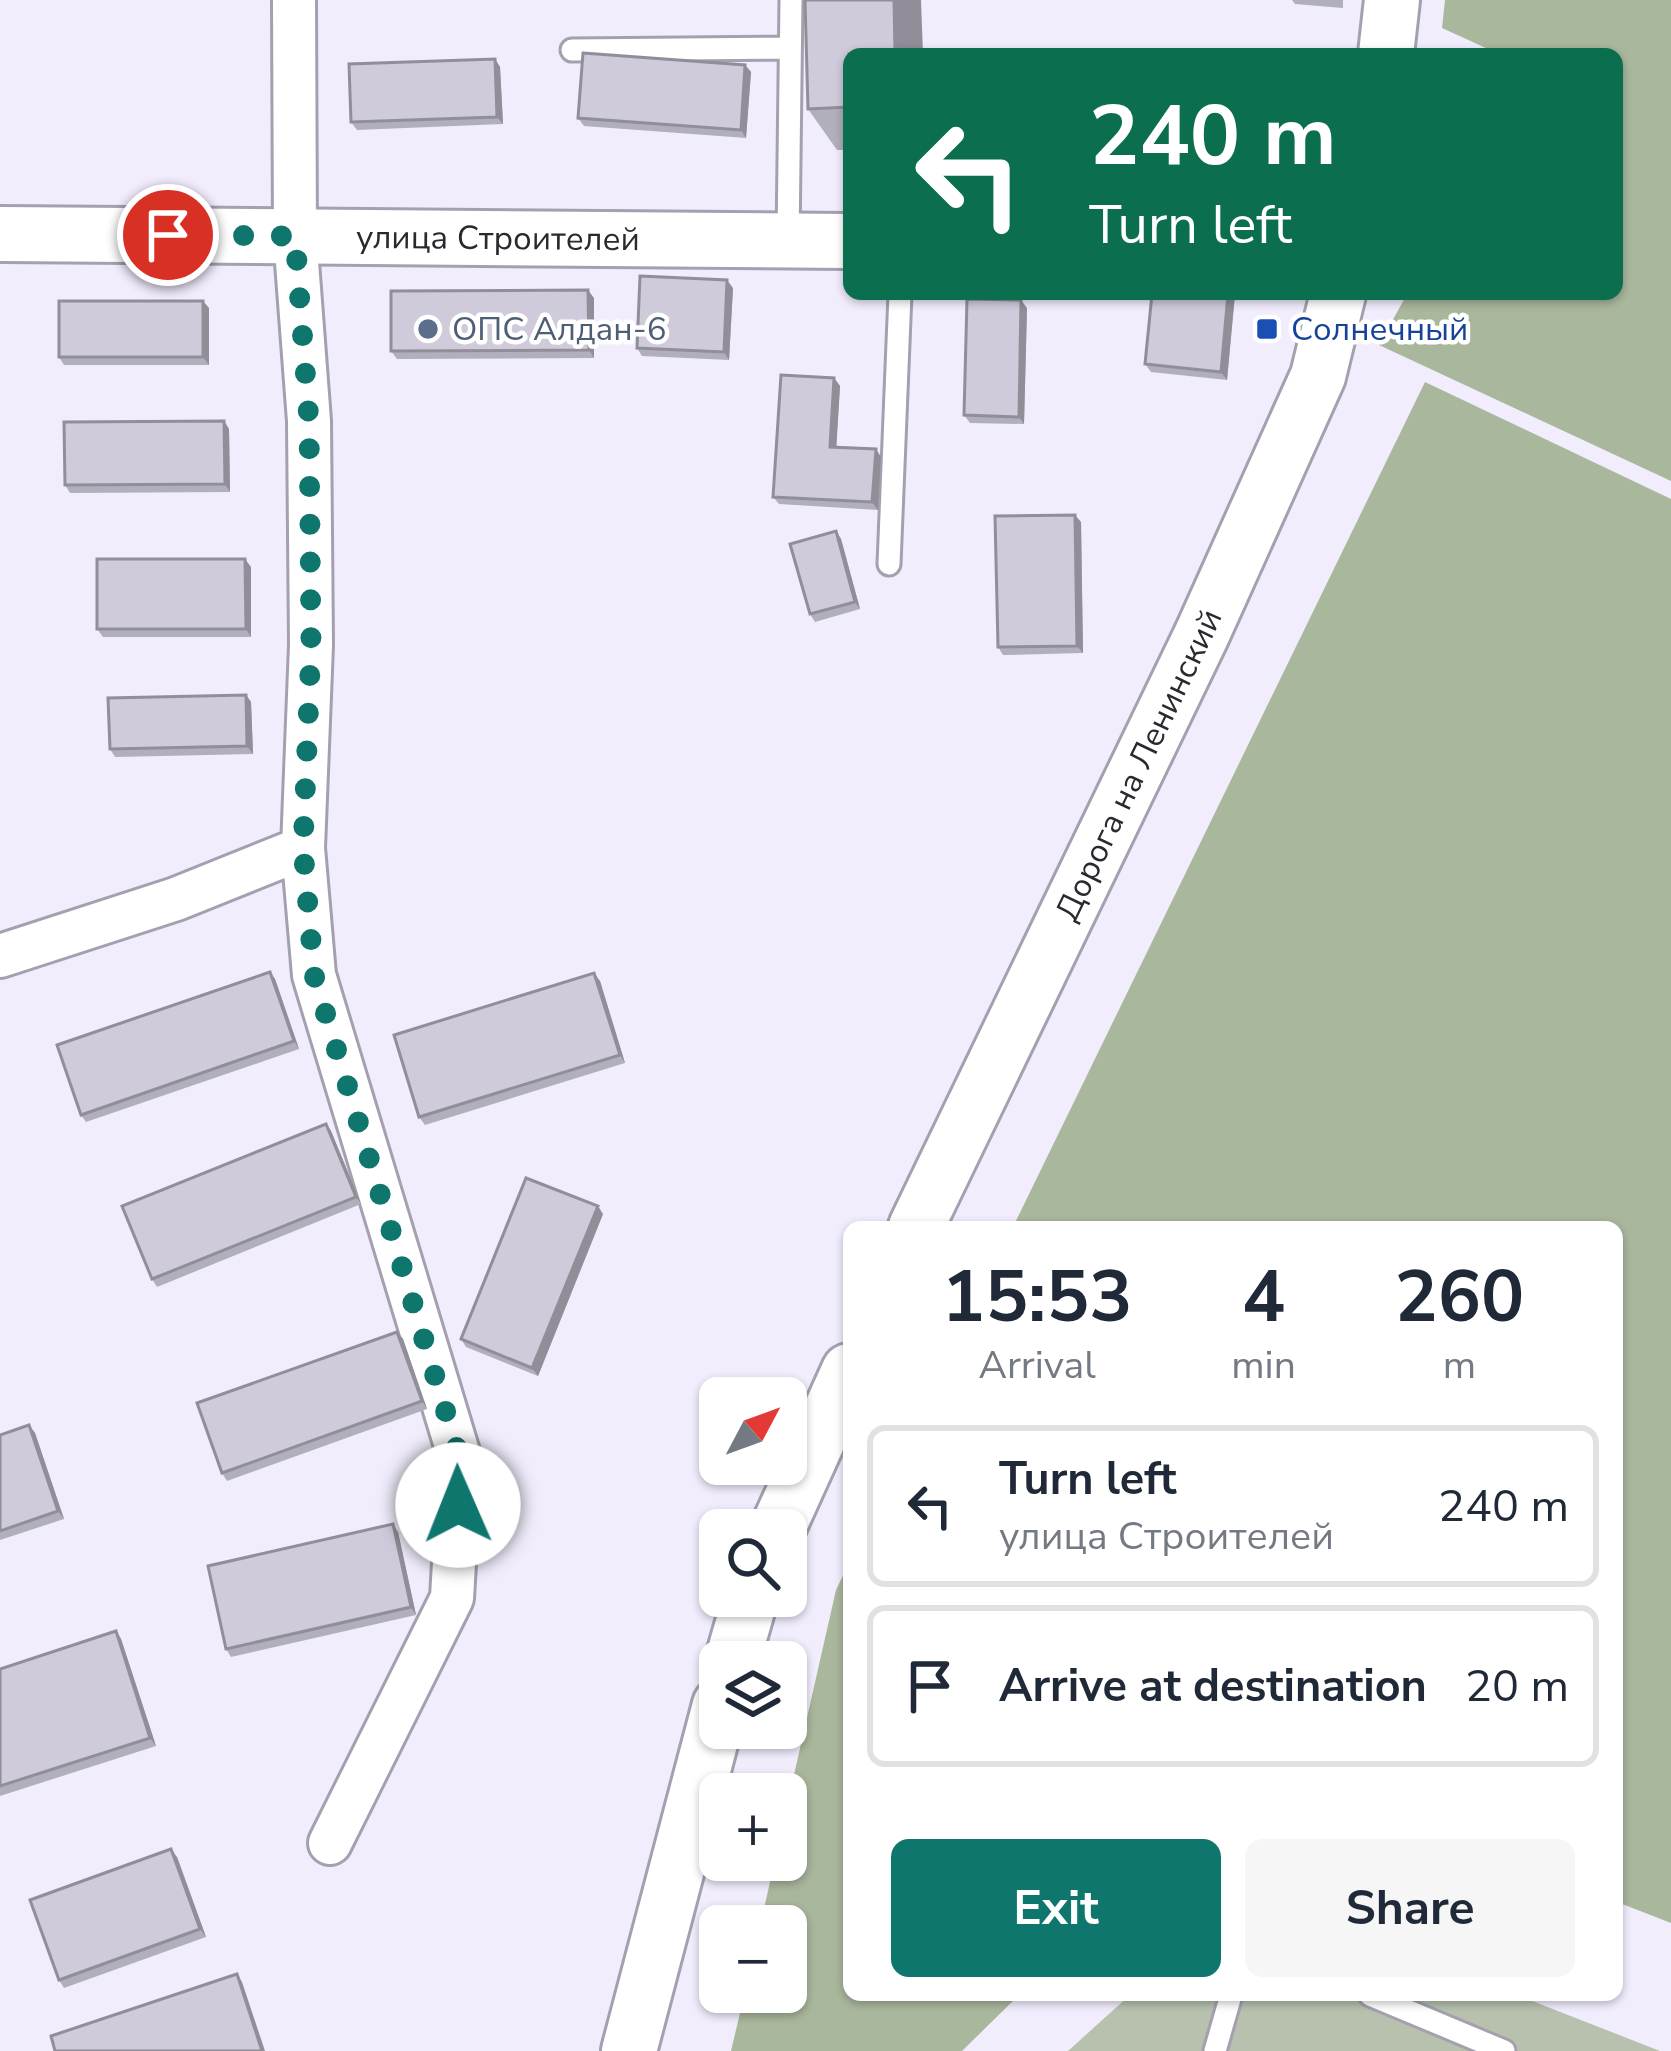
<!DOCTYPE html>
<meta charset="utf-8">
<style>
body{margin:0;font-family:"Nunito Sans",sans-serif;background:#f6f6f7;color:#1f2937;height:100vh;display:flex;flex-direction:column;font-size:45px;white-space:nowrap}
*{box-sizing:border-box;margin:0}
p{font-size:39px;color:#747a83}
.icon{flex:none;width:66px;height:66px;fill:none;stroke:currentColor;stroke-width:2;stroke-linecap:round;stroke-linejoin:round}
.map{position:relative;flex:1;overflow:hidden}
.drawer{position:absolute;left:843px;top:1221px;width:780px;height:780px;display:flex;flex-direction:column;background:#fff;border-radius:18px;box-shadow:0 3px 9px #0004}
.drawer>*{flex:none}
.hud{position:absolute;left:843px;top:48px;width:780px;height:252px;border-radius:18px;box-shadow:0 3px 9px #0004;background:#0b6e4f;color:#fff;overflow:hidden}
.needle{width:78px;rotate:49deg}
.buttons{position:absolute;left:699px;top:1377px;display:grid;gap:24px}
.buttons a{display:grid;place-items:center;width:108px;height:108px;border-radius:18px;background:#fff;box-shadow:0 3px 9px #0004;font-size:60px}
.pin{position:absolute;display:grid;place-items:center;width:102px;height:102px;color:#fff;margin:-51px;border:6px solid #fff;border-radius:50%;box-shadow:0 3px 12px #0007}
.me{position:absolute;width:132px;margin:-66px;rotate:359deg;stroke-linejoin:round;filter:drop-shadow(0 0 9px #0008)}
.turn{display:flex;align-items:center;gap:42px;height:252px;padding:0 48px;font-size:54px}
.turn .icon{width:156px;height:156px;stroke-width:2.5}
.turn b{display:block;font-size:84px;line-height:102px}
.eta{display:flex;justify-content:space-evenly;align-items:center;height:204px;text-align:center}
.eta b{font-size:72px;font-weight:700;line-height:84px}
.cta{display:flex;gap:24px;margin-top:auto;padding:24px 48px}
.cta a{flex:1;height:138px;border-radius:18px;background:#0f766e;color:#fff;font-size:48px;font-weight:700;line-height:138px;text-align:center}
.cta a+a{background:#f6f6f7;color:#1f2937}
ul{padding:0;list-style:none}
li{display:flex;align-items:center;gap:36px;height:162px;margin:0 24px 18px;padding:0 24px;border:6px solid #e0e1e3;border-radius:18px}
li div{flex:1}
li b{display:block;font-size:45px}
li em{font-style:normal}
.map>svg:first-child{display:block}
.green{fill:#b7c1ae}
.forest{fill:#a9b79c}
.lines{fill:none;stroke-linecap:round;stroke-linejoin:round}
.service-casing{stroke:#a4a0af;stroke-width:27}
.minor-casing{stroke:#a4a0af;stroke-width:48}
.tertiary-casing{stroke:#a4a0af;stroke-width:60}
.service{stroke:#fff;stroke-width:21}
.minor{stroke:#fff;stroke-width:42}
.tertiary{stroke:#fff;stroke-width:54}
.wall{fill:#b2afbc}
.shaded-wall{fill:#918e99}
.building{fill:#cfcbdb;stroke:#918e99;stroke-width:3}
.route{stroke:#0f766e;stroke-width:21;stroke-dasharray:0 37.8}
.service-dot{fill:#5c6f8a;stroke:#fff;stroke-width:4.5}
.transit-dot{fill:#1a4fb4;stroke:#fff;stroke-width:4.5}
.labels{text-anchor:middle;dominant-baseline:central;stroke-width:9;stroke-linejoin:round;paint-order:stroke}
.street-label{font-size:33px;fill:#2a292f;stroke:#fff}
.service-label{font-size:33px;fill:#4e5e75;stroke:#fff;text-anchor:start}
.transit-label{font-size:33px;fill:#164399;stroke:#fff;text-anchor:start}
</style>
<div class="map">
<svg width="1671" height="2051" viewBox="0 0 1671 2051">
<rect width="100%" height="100%" fill="#f1edfd"/>
<!-- green -->
<path class="green" d="M1130,1995H1517L1660,2051H1068Z"/>
<!-- forest -->
<path class="forest" d="M1445,0H1671V481L1379,345L1407,294H1617V54H1499L1442,28Z
M1425,382L1671,499V1923L1617,1902V1227H1013Z
M849,1563V1995H1019L962,2051H731L745,1992H786V1926H760L775,1860H786V1810L836,1590Z"/>
<g class="lines">
<defs>
<path id="service" d="M572,50L790,48
M788,240L791,0
M889,564L900,294
M1370,1995L1504,2051
M1215,2051L1231,1995"/>
<path id="minor" d="M294,0L295,236L309,421L311,645L303,848L314,975L460,1459L452,1598L330,1843
M0,956L176,899L303,848"/>
<g id="tertiary">
<path d="M1386,54L1392,0"/>
<path id="s1" d="M0,234L849,241"/>
<path id="s2" d="M916,1227L1202,634L1318,376L1338,294"/>
<path d="M777,1530L849,1371"/>
<path d="M732,1662L751,1596"/>
<path d="M629,2051L720,1705"/>
</g>
</defs>
<!-- service casing -->
<use href="#service" class="service-casing"/>
<!-- minor casing -->
<use href="#minor" class="minor-casing"/>
<!-- tertiary casing -->
<use href="#tertiary" class="tertiary-casing"/>
<!-- service -->
<use href="#service" class="service"/>
<!-- minor -->
<use href="#minor" class="minor"/>
<!-- tertiary -->
<use href="#tertiary" class="tertiary"/>
</g>
<!-- wall -->
<path class="wall" d="M1292,0H1343V8L1295,4Z
M849,54V150H837L808,109Z
M495,59L500,67L503,124L357,130L351,122Z
M745,65L751,72L746,138L584,126L578,118Z
M733,288L729,360L642,356L637,348Z
M1235,294L1227,380L1151,372L1145,364Z
M594,298V358L397,359L391,351Z
M209,308V365H64L59,357Z
M1027,308L1024,424L970,423L964,415Z
M834,378L840,386L836,447L881,457L878,510L779,504L773,497Z
M224,421L229,429L230,492L70,493L65,485Z
M1081,522L1083,653L1003,655L998,647Z
M836,531L841,539L860,609L815,622L810,614Z
M251,567V637H103L97,629Z
M246,695L251,702L253,754L115,757L110,749Z
M270,972L275,979L299,1049L86,1122L81,1115Z
M600,981L625,1063L425,1125L419,1117Z
M326,1124L331,1131L361,1204L157,1287L152,1279Z
M603,1214L538,1376L466,1347L461,1339Z
M397,1332L403,1339L427,1409L227,1481L222,1473Z
M29,1425L35,1433L64,1519L0,1540V1435Z
M398,1532L416,1615L231,1657L226,1649Z
M116,1631L121,1639L156,1746L0,1796V1669Z
M177,1857L206,1937L64,1988L59,1980Z"/>
<!-- shaded-wall -->
<path class="shaded-wall" d="M894,0H921L923,54H895Z
M495,59L500,67L503,124L497,117Z
M745,65L751,72L746,138L741,130Z
M727,280L733,288L729,360L724,352Z
M588,290L594,298V358L589,350Z
M1228,294H1235L1227,380L1221,372Z
M1021,300L1027,308L1024,424L1019,417Z
M203,301L209,308V365L203,357Z
M834,378L840,386L836,454L830,447Z
M224,421L229,429L230,492L225,484Z
M876,449L881,457L878,510L872,502Z
M1075,515L1081,522L1083,653L1077,646Z
M836,531L841,539L860,609L855,602Z
M245,559L251,567V637L246,629Z
M246,695L251,702L253,754L247,746Z
M270,972L275,979L299,1049L294,1041Z
M594,973L600,981L625,1063L620,1055Z
M326,1124L331,1131L361,1204L356,1197Z
M598,1206L603,1214L538,1376L532,1368Z
M397,1332L403,1339L427,1409L422,1401Z
M29,1425L35,1433L64,1519L58,1511Z
M393,1524L398,1532L416,1615L411,1607Z
M116,1631L121,1639L156,1746L150,1738Z
M171,1849L177,1857L206,1937L200,1929Z
M237,1974L242,1982L265,2051H262Z"/>
<!-- building -->
<path class="building" d="M805,0H894L895,54H849V107L808,109Z
M583,53L745,65L741,130L578,118Z
M495,59L497,117L351,122L349,64Z
M640,276L727,280L724,352L637,348Z
M588,290L589,350L391,351V291Z
M1152,294H1228L1221,372L1145,364Z
M967,299L1021,300L1019,417L964,415Z
M59,301H203V357H59Z
M781,375L834,378L830,447L876,449L872,502L773,497Z
M224,421L225,484L65,485L64,422Z
M1075,515L1077,646L998,647L995,516Z
M836,531L855,602L810,614L790,544Z
M97,559H245L246,629H97Z
M246,695L247,746L110,749L108,698Z
M270,972L294,1041L81,1115L57,1045Z
M594,973L620,1055L419,1117L394,1035Z
M326,1124L356,1197L152,1279L122,1206Z
M526,1178L598,1206L532,1368L461,1339Z
M397,1332L422,1401L222,1473L197,1403Z
M29,1425L58,1511L0,1531V1435Z
M393,1524L411,1607L226,1649L208,1566Z
M116,1631L150,1738L0,1786V1669Z
M171,1849L200,1929L59,1980L30,1900Z
M237,1974L262,2051H55L51,2036Z"/>
<g class="lines">
<!-- route -->
<path class="route" d="M168,235L295,236L309,421L311,645L303,848L314,975L460,1459L458,1505"/>
</g>
<!-- markers -->
<circle class="service-dot" cx="428" cy="329" r="12"/>
<rect class="transit-dot" x="1255" y="317" width="24" height="24" rx="6"/>
<g class="labels">
<!-- street labels -->
<g class="street-label">
<text stroke="none"><textPath href="#s1" startOffset="498">улица Строителей</textPath></text>
<text stroke="none"><textPath href="#s2" startOffset="513">Дорога на Ленинский</textPath></text>
</g>
<!-- service labels -->
<g class="service-label">
<text x="452" y="329">ОПС Алдан-6</text>
</g>
<!-- transit labels -->
<g class="transit-label">
<text x="1291" y="329">Солнечный</text>
</g>
</g>
</svg>
<div class="buttons">
<a><svg class="needle" viewBox="-14 -14 28 28"><path d="M0-13l5 13h-10z" fill="#e53935"/><path d="M0 13l5-13h-10z" fill="#747a83"/></svg></a>
<a><svg class="icon" aria-label="search" viewBox="0 0 24 24"><circle cx="10" cy="10" r="6"/><path d="M15 15l6 6"/></svg></a>
<a><svg class="icon" aria-label="layers" viewBox="0 0 24 24"><path d="M12 4l9 5-9 5-9-5zM3 14l9 5 9-5"/></svg></a>
<a>+</a>
<a>−</a>
</div>
<div class="pin" style="left:168px;top:235px;background:#d93025"><svg class="icon" aria-label="arrive" viewBox="0 0 24 24"><path d="M6 21V4h12l-3 4 3 4H6"/></svg></div>
<svg class="me" style="left:458px;top:1505px" viewBox="-20 -20 40 40"><circle r="19" fill="#fff"/><path d="M0-13L10 11 0 6-10 11z" fill="#0f766e"/></svg>
<div class="hud">
<div class="turn"><svg class="icon" aria-label="left" viewBox="0 0 24 24"><path d="M17 20v-9H6M10 6l-5 5 5 5"/></svg><div><b>240 m</b>Turn left</div></div>
</div>
<section class="drawer">
<div class="eta">
<div><b>15:53</b><p>Arrival</p></div>
<div><b>4</b><p>min</p></div>
<div><b>260</b><p>m</p></div>
</div>
<ul>
<li><svg class="icon" aria-label="left" viewBox="0 0 24 24"><path d="M17 20v-9H6M10 6l-5 5 5 5"/></svg><div><b>Turn left</b><p>улица Строителей</p></div><em>240 m</em></li>
<li><svg class="icon" aria-label="arrive" viewBox="0 0 24 24"><path d="M6 21V4h12l-3 4 3 4H6"/></svg><div><b>Arrive at destination</b></div><em>20 m</em></li>
</ul>
<div class="cta"><a>Exit</a><a>Share</a></div>
</section>
</div>
